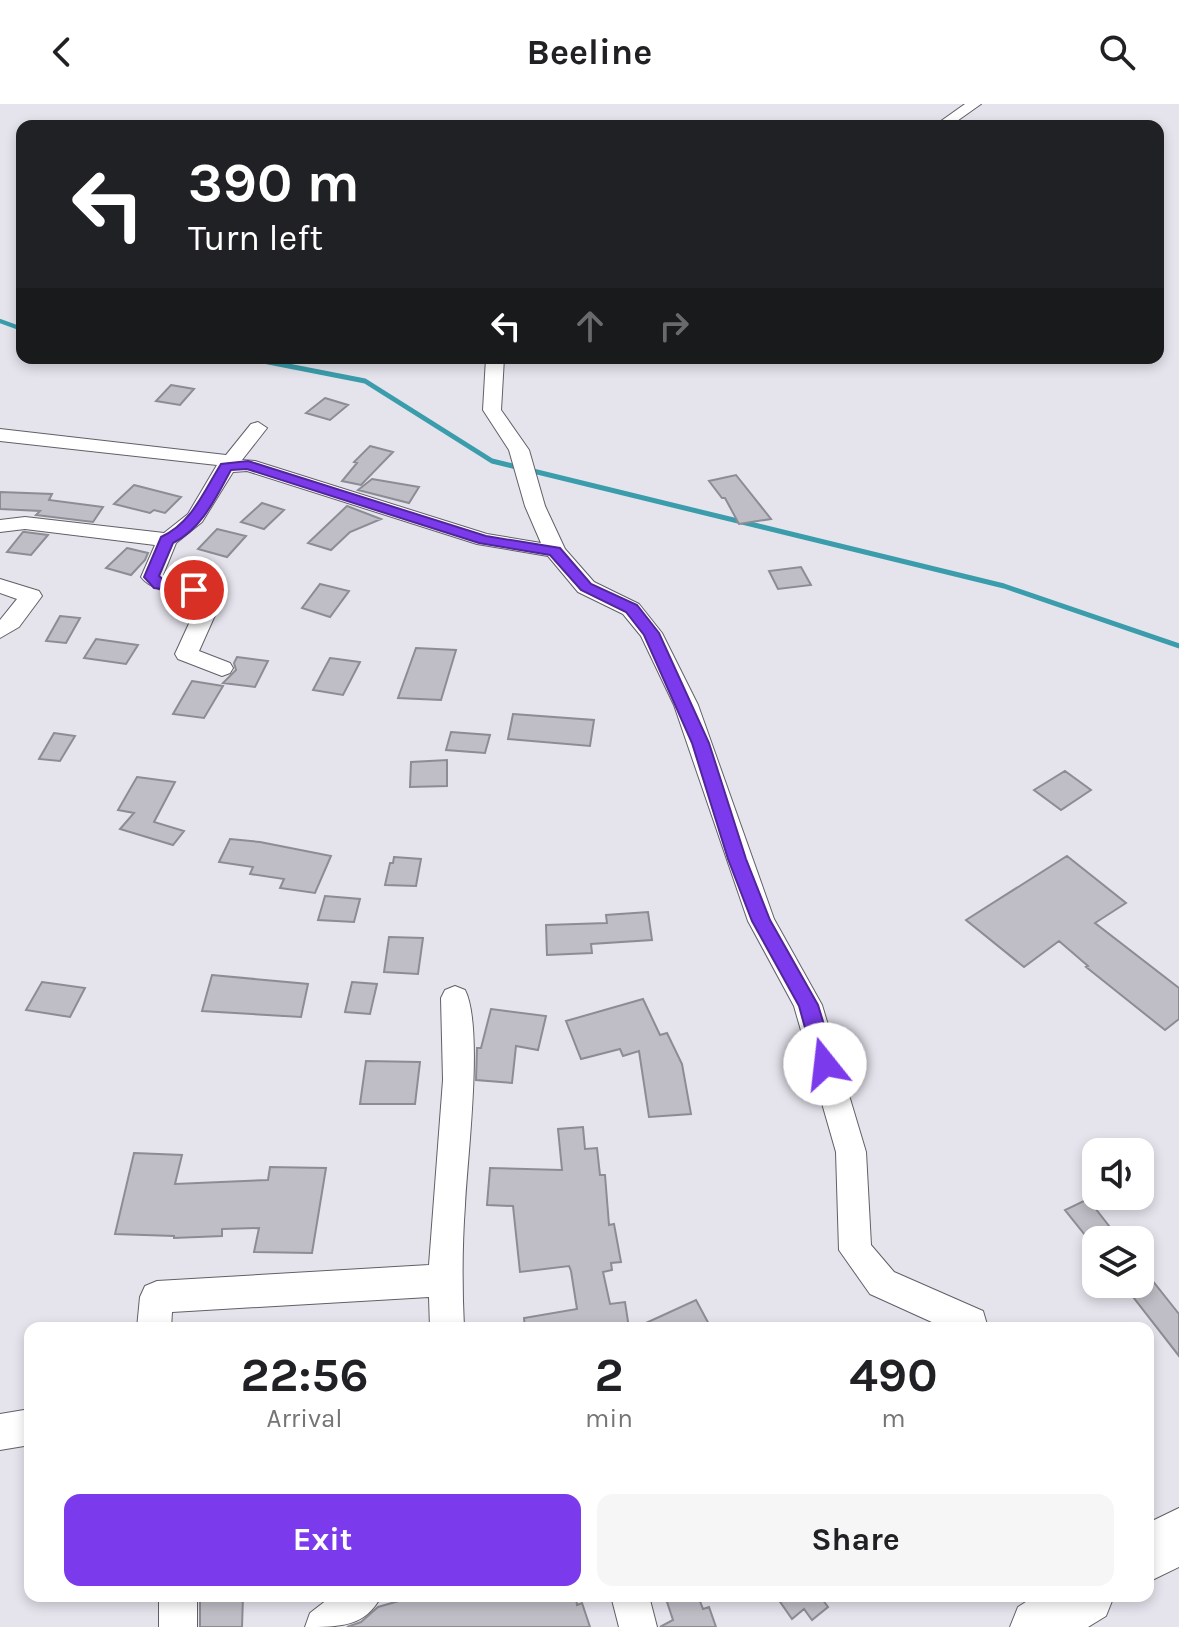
<!DOCTYPE html>
<style>
body{margin:0;font-family:Karla,sans-serif;background:#f6f6f6;color:#202124;height:100vh;display:flex;flex-direction:column;font-size:30px;white-space:nowrap}
*{box-sizing:border-box;margin:0}
p{font-size:26px;color:#757577}
.icon{flex:none;width:44px;height:44px;fill:none;stroke:currentColor;stroke-width:2;stroke-linecap:round;stroke-linejoin:round}
.map{position:relative;flex:1;overflow:hidden}
.details{position:absolute;left:24px;top:1218px;width:1130px;height:280px;display:flex;flex-direction:column;background:#fff;border-radius:16px;box-shadow:0 4px 12px #0003}
.details>*{flex:none}
.hud{position:absolute;left:16px;top:16px;width:1148px;height:244px;border-radius:16px;box-shadow:0 4px 12px #0003;background:#202124;color:#fff;overflow:hidden}
.buttons{position:absolute;left:1082px;top:1034px;display:grid;gap:16px}
.buttons a{display:grid;place-items:center;width:72px;height:72px;border-radius:16px;background:#fff;box-shadow:0 4px 12px #0003;font-size:40px}
.pin{position:absolute;display:grid;place-items:center;width:68px;height:68px;color:#fff;margin:-34px;border:4px solid #fff;border-radius:50%;box-shadow:0 2px 8px #0007}
.me{position:absolute;width:88px;margin:-44px;rotate:344deg;stroke-linejoin:round;filter:drop-shadow(0 0 6px #0008)}
.turn{display:flex;align-items:center;gap:28px;height:168px;padding:0 40px;font-size:36px}
.turn .icon{width:104px;height:104px;stroke-width:2.5}
.turn b{display:block;font-size:56px;line-height:68px}
.lanes{display:flex;align-items:center;height:76px;padding:0 40px;background:#0003;justify-content:center;gap:40px;direction:ltr}
.lanes .off{opacity:.35}
.eta{display:flex;justify-content:space-evenly;align-items:center;height:136px;text-align:center}
.eta b{font-size:48px;font-weight:700;line-height:56px}
.cta{display:flex;gap:16px;margin-top:auto;padding:16px 40px}
.cta a{flex:1;height:92px;border-radius:16px;background:#7c3aed;color:#fff;font-size:32px;font-weight:700;line-height:92px;text-align:center}
.cta a+a{background:#f6f6f6;color:#202124}
header{display:flex;justify-content:space-between;align-items:center;height:104px;padding:0 40px;background:#fff;font-size:36px;font-weight:700}
.map>svg:first-child{display:block}
.lines{fill:none;stroke-linecap:round;stroke-linejoin:round}
.stream-far1{stroke:#3b9dab;stroke-width:4}
.stream{stroke:#3b9dab;stroke-width:5}
.building{fill:#bfbec6;stroke:#8c8c94;stroke-width:2}
.street-casing{stroke:#606067;stroke-width:2}
.secondary-casing{stroke:#606067;stroke-width:2}
.street{fill:#fff;fill-rule:evenodd}
.secondary{fill:#fff;fill-rule:evenodd}
.route{fill:#7c3aed;stroke:#51269a;stroke-width:2}
</style>
<header><svg class="icon" aria-label="back" viewBox="0 0 24 24"><path d="M15 5l-7 7 7 7"/></svg>Beeline<svg class="icon" aria-label="search" viewBox="0 0 24 24"><circle cx="10" cy="10" r="6"/><path d="M15 15l6 6"/></svg></header>
<div class="map">
<svg width="1179" height="1523" viewBox="0 0 1179 1523">
<rect width="100%" height="100%" fill="#e5e4ed"/>
<g class="lines">
<!-- stream-far1 -->
<path class="stream-far1" d="M0,217L22,225"/>
<!-- stream -->
<path class="stream" d="M248,254L365,277L492,357L1004,482L1179,542"/>
</g>
<!-- building -->
<path class="building" d="M171,281L194,285L180,301L156,297Z
M325,294L348,301L330,316L306,309Z
M370,342L393,348L361,381L342,377L357,359L354,358Z
M736,371L771,415L739,420L725,394H722L709,377Z
M372,375L419,383L409,399L358,386Z
M134,381L181,393L165,409L154,406L150,409L114,400Z
M0,388L52,390L49,396L103,403L93,418L36,411L40,407L0,405Z
M262,399L284,406L264,425L241,418Z
M347,402L381,415L350,428L331,446L308,439Z
M217,425L246,432L227,453L198,445Z
M23,428H25L48,431L31,451L7,448Z
M127,444L148,449L145,456L131,471L106,464Z
M801,463L811,481L778,485L769,467Z
M320,480L349,487L330,513L302,504Z
M60,512L80,514L66,539L46,537Z
M96,535L138,541L126,560L84,554Z
M416,544L456,546L441,596L398,594Z
M237,553L268,557L255,583L223,579L236,566L234,559Z
M330,554L360,558L343,591L313,586Z
M192,577L223,582L204,614L173,610Z
M513,610L594,616L590,642L508,635Z
M451,628L490,631L485,649L446,646Z
M54,629L75,632L60,657L39,655Z
M447,656V682L410,683L411,658Z
M1065,667L1091,686L1061,706L1034,686Z
M137,673L175,678L154,718L184,727L173,741L120,725L134,709L118,706Z
M230,735L260,738L331,752L315,789L280,784L284,775L250,770L253,763L219,758Z
M1067,752L1126,799L1095,819L1179,884V915L1165,926L1086,863L1088,862L1059,837L1024,863L966,816Z
M394,753L421,755L416,782L385,781L390,759H393Z
M325,792L360,795L354,818L318,816Z
M648,808L652,836L591,840L592,849L547,851L546,821L607,819L606,811Z
M389,833L423,834L418,870L384,868Z
M212,871L308,880L301,913L202,907Z
M42,878L85,884L70,913L26,906Z
M352,878L377,880L370,910L345,908Z
M643,895L660,931L667,929L682,960L691,1010L649,1013L639,947L623,952L620,945L581,955L566,917Z
M491,905L546,912L538,946L516,942L512,979L476,976L477,944H481Z
M366,957L420,958L415,1000H360Z
M583,1023L585,1045L597,1044L600,1071H605L609,1121L614,1120L621,1158L611,1159L612,1166L603,1168L610,1200L625,1198L629,1224H525L524,1214L577,1205L571,1167L569,1162L520,1168L513,1102L487,1101L490,1064L562,1066L558,1025Z
M134,1049L182,1051L175,1080L268,1076L270,1063L326,1064L312,1149L254,1148L259,1124L222,1125V1132L174,1134V1132L115,1130Z
M1088,1095L1120,1136H1089L1065,1106Z
M1140,1161L1179,1210V1252L1123,1180H1140Z
M696,1196L711,1224H635Z
M200,1492H243L242,1523H200Z
M416,1492H576L577,1501L582,1499L590,1523H347L361,1518L378,1503Z
M665,1492H698L703,1505L709,1503L716,1523H660L673,1516Z
M776,1492H820L828,1503L812,1516L804,1505L792,1515Z"/>
<g class="lines">
<defs>
<path id="street" d="M965,0H981L950,22H934Z
M486,254H504L501,306L529,346L545,402L565,445L594,478L639,500L662,529L698,601L774,815L822,901L866,1048L871,1141L894,1168L983,1207L988,1224H945L870,1190L839,1146L836,1048L794,902L748,817L674,601L641,532L623,510L578,488L548,452L477,440L247,367L233,368L202,418L176,439L163,471C181,482 213,477 220,500L199,547L230,559L233,564L230,569L222,572L178,555L175,550L198,500C184,485 156,492 141,473L155,441L25,425L0,428V416L25,413L164,429L188,410L217,361L0,337V325L226,351L251,320L258,318L267,324L242,356L255,357L487,430L541,439L525,402L509,346L483,306Z
M0,475L39,487L42,492L19,523L0,534V516L17,495L0,489Z
M455,882L465,886C484,923 467,1055 465,1101C462,1142 462,1183 464,1224H430L429,1193L172,1208L171,1224H137L140,1193L145,1182L157,1177L429,1161L443,976L441,894L445,886Z
M30,1305V1341L0,1346V1310Z
M159,1492H197V1523H159Z
M332,1492H381C366,1523 339,1523 305,1523L310,1509Z
M611,1492H649L657,1523H619Z"/>
<path id="secondary" d="M1179,1404V1463L1148,1478V1419Z
M1035,1492H1114L1106,1512L1088,1523H1010L1018,1503Z"/>
</defs>
<!-- street casing -->
<use href="#street" class="street-casing"/>
<!-- secondary casing -->
<use href="#secondary" class="secondary-casing"/>
<!-- street -->
<use href="#street" class="street"/>
<!-- secondary -->
<use href="#secondary" class="secondary"/>
</g>
<!-- route -->
<path class="route" d="M248,357L486,432L560,444L591,480L637,501L659,529L709,639L746,755L770,816L818,901L836,960L833,966L825,969L818,966L815,960L799,902L752,817L728,755L692,639L644,531L626,508L581,486L550,451L479,439L247,365L231,366C216,393 202,425 173,439L159,472L164,476L199,482V489L154,484L144,473L161,433C192,419 204,387 221,360Z"/>
</svg>
<div class="buttons">
<a><svg class="icon" aria-label="sound" viewBox="0 0 24 24"><path d="M4 9h4l5-4v14l-5-4H4zM17 9q2 3 0 6"/></svg></a>
<a><svg class="icon" aria-label="layers" viewBox="0 0 24 24"><path d="M12 4l9 5-9 5-9-5zM3 14l9 5 9-5"/></svg></a>
</div>
<div class="pin" style="left:194px;top:486px;background:#d93025"><svg class="icon" aria-label="arrive" viewBox="0 0 24 24"><path d="M6 21V4h12l-3 4 3 4H6"/></svg></div>
<svg class="me" style="left:825px;top:960px" viewBox="-20 -20 40 40"><circle r="19" fill="#fff"/><path d="M0-13L10 11 0 6-10 11z" fill="#7c3aed"/></svg>
<div class="hud">
<div class="turn"><svg class="icon" aria-label="left" viewBox="0 0 24 24"><path d="M17 20v-9H6M10 6l-5 5 5 5"/></svg><div><b>390 m</b>Turn left</div></div>
<div class="lanes"><svg class="icon" aria-label="left" viewBox="0 0 24 24"><path d="M17 20v-9H6M10 6l-5 5 5 5"/></svg><svg class="icon off" aria-label="ahead" viewBox="0 0 24 24"><path d="M12 20V5M6 11l6-6 6 6"/></svg><svg class="icon off" aria-label="right" viewBox="0 0 24 24"><path d="M7 20v-9h11M14 6l5 5-5 5"/></svg></div>
</div>
<section class="details">
<div class="eta">
<div><b>22:56</b><p>Arrival</p></div>
<div><b>2</b><p>min</p></div>
<div><b>490</b><p>m</p></div>
</div>
<div class="cta"><a>Exit</a><a>Share</a></div>
</section>
</div>
